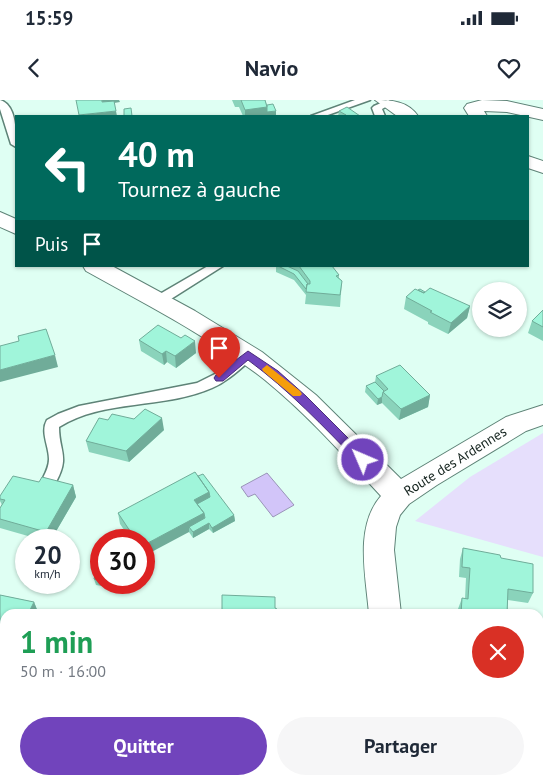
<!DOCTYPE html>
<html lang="fr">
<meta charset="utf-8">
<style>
body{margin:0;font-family:"PT Sans",sans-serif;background:#f6f6f7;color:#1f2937;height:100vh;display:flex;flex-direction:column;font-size:19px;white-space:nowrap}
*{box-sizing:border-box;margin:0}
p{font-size:16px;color:#747a83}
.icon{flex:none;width:28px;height:28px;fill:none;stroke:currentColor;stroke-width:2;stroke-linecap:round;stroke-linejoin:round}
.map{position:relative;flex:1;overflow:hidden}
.sheet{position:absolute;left:0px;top:509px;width:544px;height:176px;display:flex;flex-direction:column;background:#fff;border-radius:15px 15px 0 0;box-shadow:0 1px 4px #0004}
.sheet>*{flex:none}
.hud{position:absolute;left:15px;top:15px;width:514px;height:152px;border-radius:0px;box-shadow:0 1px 4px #0004;background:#00695c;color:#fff;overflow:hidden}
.controls{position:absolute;left:472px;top:182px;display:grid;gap:10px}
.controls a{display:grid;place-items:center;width:55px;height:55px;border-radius:50%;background:#fff;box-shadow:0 1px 4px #0004;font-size:25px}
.speed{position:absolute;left:15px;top:429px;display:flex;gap:10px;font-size:25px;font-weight:700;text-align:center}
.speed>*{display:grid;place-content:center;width:65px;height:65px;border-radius:50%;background:#fff;box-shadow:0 1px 4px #0004;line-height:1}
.speed small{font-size:12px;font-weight:400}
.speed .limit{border:8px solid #d22;background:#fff;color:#111}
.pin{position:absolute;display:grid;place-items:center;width:42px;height:42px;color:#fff;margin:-51px -21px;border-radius:50% 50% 50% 0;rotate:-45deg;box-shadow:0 0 5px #0007}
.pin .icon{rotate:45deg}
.me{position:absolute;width:55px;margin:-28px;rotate:315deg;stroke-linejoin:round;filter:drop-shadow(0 0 4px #0008)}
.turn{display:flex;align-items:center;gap:18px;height:105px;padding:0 20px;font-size:22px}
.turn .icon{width:65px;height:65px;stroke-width:2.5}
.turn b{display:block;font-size:35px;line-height:42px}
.then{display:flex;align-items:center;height:48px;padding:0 20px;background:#0003;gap:10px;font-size:19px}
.round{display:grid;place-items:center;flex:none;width:52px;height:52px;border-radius:26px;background:#f6f6f7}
.head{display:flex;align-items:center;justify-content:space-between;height:85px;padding:0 20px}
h1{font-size:30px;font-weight:600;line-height:38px;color:#1e9e55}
.cta{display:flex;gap:10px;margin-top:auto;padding:10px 20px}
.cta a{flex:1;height:58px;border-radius:30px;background:#7144bc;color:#fff;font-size:20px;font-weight:600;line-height:58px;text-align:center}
.cta a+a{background:#f6f6f7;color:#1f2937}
.status{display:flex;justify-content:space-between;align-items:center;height:35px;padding:0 25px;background:#fff;direction:ltr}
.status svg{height:14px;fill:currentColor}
header{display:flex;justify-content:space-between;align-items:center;height:65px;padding:0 20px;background:#fff;font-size:22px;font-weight:600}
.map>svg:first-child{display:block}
.green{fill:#e6dffc}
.water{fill:#d2c5f9;stroke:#9994b7}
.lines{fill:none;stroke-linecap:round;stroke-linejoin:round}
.service-casing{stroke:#5e8377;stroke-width:3}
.minor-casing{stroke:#5e8377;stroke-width:2}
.service{fill:#fff;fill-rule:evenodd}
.minor{fill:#fff;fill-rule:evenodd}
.wall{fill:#8ad3bb}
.shaded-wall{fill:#70ac99}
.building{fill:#a0f5da;stroke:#70ac99}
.route{fill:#7144bc;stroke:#492c7a}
.slow{fill:#f59e0b}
.labels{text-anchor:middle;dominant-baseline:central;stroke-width:4;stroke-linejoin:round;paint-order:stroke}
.street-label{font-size:14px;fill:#14231e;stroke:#fff}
</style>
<div class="status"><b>15:59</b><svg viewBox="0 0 49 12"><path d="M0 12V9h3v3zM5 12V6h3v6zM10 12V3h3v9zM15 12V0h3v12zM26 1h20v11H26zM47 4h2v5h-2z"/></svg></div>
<header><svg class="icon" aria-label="back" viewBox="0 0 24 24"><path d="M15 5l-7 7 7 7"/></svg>Navio<svg class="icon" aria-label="heart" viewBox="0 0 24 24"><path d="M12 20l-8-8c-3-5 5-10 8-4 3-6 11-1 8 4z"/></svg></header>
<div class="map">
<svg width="543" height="684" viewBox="0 0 543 684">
<rect width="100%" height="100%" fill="#dffff3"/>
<!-- green -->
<path class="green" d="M543,333V457L415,421L470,377Z"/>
<!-- water -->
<path class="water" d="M267,373L294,405L273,417L255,394L248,397L241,387Z"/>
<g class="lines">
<defs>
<path id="service" d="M0,0C17,5 16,33 16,47L11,44L0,9Z
M355,0H370L325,16H311Z
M388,0L393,3L382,9L385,16H375L372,8L374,6Z
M208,166H223L163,204H153L152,201L153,198Z
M248,250L253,252L255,255L253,258C240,269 228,281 212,288C165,309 103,299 59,327C59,352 70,356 56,382L51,384L46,382L43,378C46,372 49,366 49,359C49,346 40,332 47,320L58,314L79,306L197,283L215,274L243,252Z
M0,584L5,586V604L0,602Z
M26,680H46L45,684H25Z"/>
<path id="minor" d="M375,0C391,0 408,1 418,16H397Z
M482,0L507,1L543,9V20L507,12L484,11L487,16H469L464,8L467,4Z
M528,56L543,61V73L528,68Z
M0,112L16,119V134L0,127Z
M83,166H112L195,211L262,252L316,295L401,379L506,317L543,305V325L526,331L437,385L409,404L400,415L396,427L394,450L401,514H369C366,476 354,427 381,396C344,356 308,315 265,280C210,237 147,205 86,171Z
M539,609L543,610V646L539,644Z
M347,680H388L386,684H345Z"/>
</defs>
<!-- service casing -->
<use href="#service" class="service-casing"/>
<!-- minor casing -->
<use href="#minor" class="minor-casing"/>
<!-- service -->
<use href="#service" class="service"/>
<!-- minor -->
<use href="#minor" class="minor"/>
</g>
<!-- wall -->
<path class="wall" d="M232,0H265L267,5L276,16H243L239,7H235Z
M339,11L360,16H338Z
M276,166H332L339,175V178L342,181L340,207L305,204L306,195L294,180L276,172Z
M425,192L470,206L467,218L448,234L428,224V222L404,209L406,197Z
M543,210V241L528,233L532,221Z
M139,240L196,253L176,268L167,262L164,265L141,251Z
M376,276L430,295L428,307L399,320L382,303L377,305L365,292L366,286L375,282Z
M108,320L164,330L129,362L89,352L86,341Z
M198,376L234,415L235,421L213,433L209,429L193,438L189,432L144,440H131L120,424L118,413Z
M39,382L73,385L76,397L51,440H42L0,428V408L2,405L0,401V396Z
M463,448L501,458L533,493L528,503L508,500L507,514H458V509L462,498L465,499L466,478L459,477L460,459Z
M101,471V482H114L113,488L96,485L94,479Z
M0,495L34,502L38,512L37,514H5V577L0,575Z"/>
<!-- shaded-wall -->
<path class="shaded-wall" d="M102,0H119L120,2L114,3L104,10Z
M267,7V16H245V10Z
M116,11L117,16H79V15Z
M276,11V16H267V12Z
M470,206L467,218L448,234L451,223Z
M195,241L196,253L176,268L175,256Z
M166,251L167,262L164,265L162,254Z
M55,255L58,267L0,282V270Z
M430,295L428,307L399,320L401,309Z
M382,297V303L377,305L378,299Z
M162,318L164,330L129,362L126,351Z
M73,385L76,397L51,440H49L46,432Z
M209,392L211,403L198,409L194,400Z
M204,413L205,423L189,427V432L144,456V445Z
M234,415L235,421L213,433L212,428Z
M209,423V429L193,438V432Z
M34,502L38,512L37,514H28Z
M5,561V573L2,568Z"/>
<!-- building -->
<path class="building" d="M76,0H102V2L114,1L116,11L79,15Z
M241,0H265L267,7L245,10Z
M273,4L276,11L267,12V5Z
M347,7L360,16H344L346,15L339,11Z
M131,8L132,16H124V9Z
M278,166H287L298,171L308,184H307L306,189L294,174Z
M299,166H332L339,175L336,176L342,181L340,195L306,192L307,184H310V181Z
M430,188L470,206L451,223L430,212L432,211L406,197L415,189L424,193Z
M420,189L425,192L424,193L418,190Z
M543,210V227L532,221Z
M158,225L181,238L185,235L195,241L175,256L166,251L162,254L139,240Z
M46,229L55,255L0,270V246L19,241L18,236Z
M400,265L430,295L401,309L383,292L388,289L376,276Z
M375,282L384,291L383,292L382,297L378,299L366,286Z
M145,309L162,318L126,351L86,341L99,318L108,320L112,314L134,319Z
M195,372L209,392L194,400L204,413L144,445V440H136L118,413Z
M203,374L234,415L212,428L209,423L193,432L189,427L205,418L204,413L197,404L210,397L209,392L198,376Z
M13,376L39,382L42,377L73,385L46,432L0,419V408L5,400L0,399V396Z
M463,448L500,455L501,458L533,464V493L508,489L507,514H461L462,498L468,499L470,468L462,467Z
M96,471H101V480L94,479Z
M0,495L34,502L28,514H5V561L2,568L0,567Z
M222,495L275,497V508L277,509V514H222Z"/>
<!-- route -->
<path class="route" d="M248,251L278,271L306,296L367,357L369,360L367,363H359C324,327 289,290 248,260L223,281H216L214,278L216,275Z"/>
<!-- slow -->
<path class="slow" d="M267,265L300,291L302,294L300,296H293L263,271L262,269Z"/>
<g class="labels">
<!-- street labels -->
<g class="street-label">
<text transform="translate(455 361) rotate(-32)">Route des Ardennes</text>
</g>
</g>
</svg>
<div class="controls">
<a><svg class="icon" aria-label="layers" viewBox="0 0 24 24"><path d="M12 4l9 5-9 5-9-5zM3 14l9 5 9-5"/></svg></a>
</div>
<div class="speed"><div>20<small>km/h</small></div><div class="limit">30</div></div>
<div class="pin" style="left:219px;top:278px;background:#d93025"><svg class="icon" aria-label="arrive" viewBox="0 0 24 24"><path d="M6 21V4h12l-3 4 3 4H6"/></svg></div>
<svg class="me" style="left:363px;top:360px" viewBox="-20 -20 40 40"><circle r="17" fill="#7144bc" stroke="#fff" stroke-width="3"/><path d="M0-11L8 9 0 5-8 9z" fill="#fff"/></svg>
<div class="hud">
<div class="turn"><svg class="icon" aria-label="left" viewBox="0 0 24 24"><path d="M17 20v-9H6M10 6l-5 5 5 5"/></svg><div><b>40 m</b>Tournez à gauche</div></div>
<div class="then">Puis<svg class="icon" aria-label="arrive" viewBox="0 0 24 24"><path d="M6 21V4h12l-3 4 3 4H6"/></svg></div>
</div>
<section class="sheet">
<div class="head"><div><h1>1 min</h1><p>50 m · 16:00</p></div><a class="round" style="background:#d93025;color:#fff"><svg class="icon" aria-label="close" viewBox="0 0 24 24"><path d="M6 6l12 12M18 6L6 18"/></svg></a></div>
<div class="cta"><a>Quitter</a><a>Partager</a></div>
</section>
</div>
